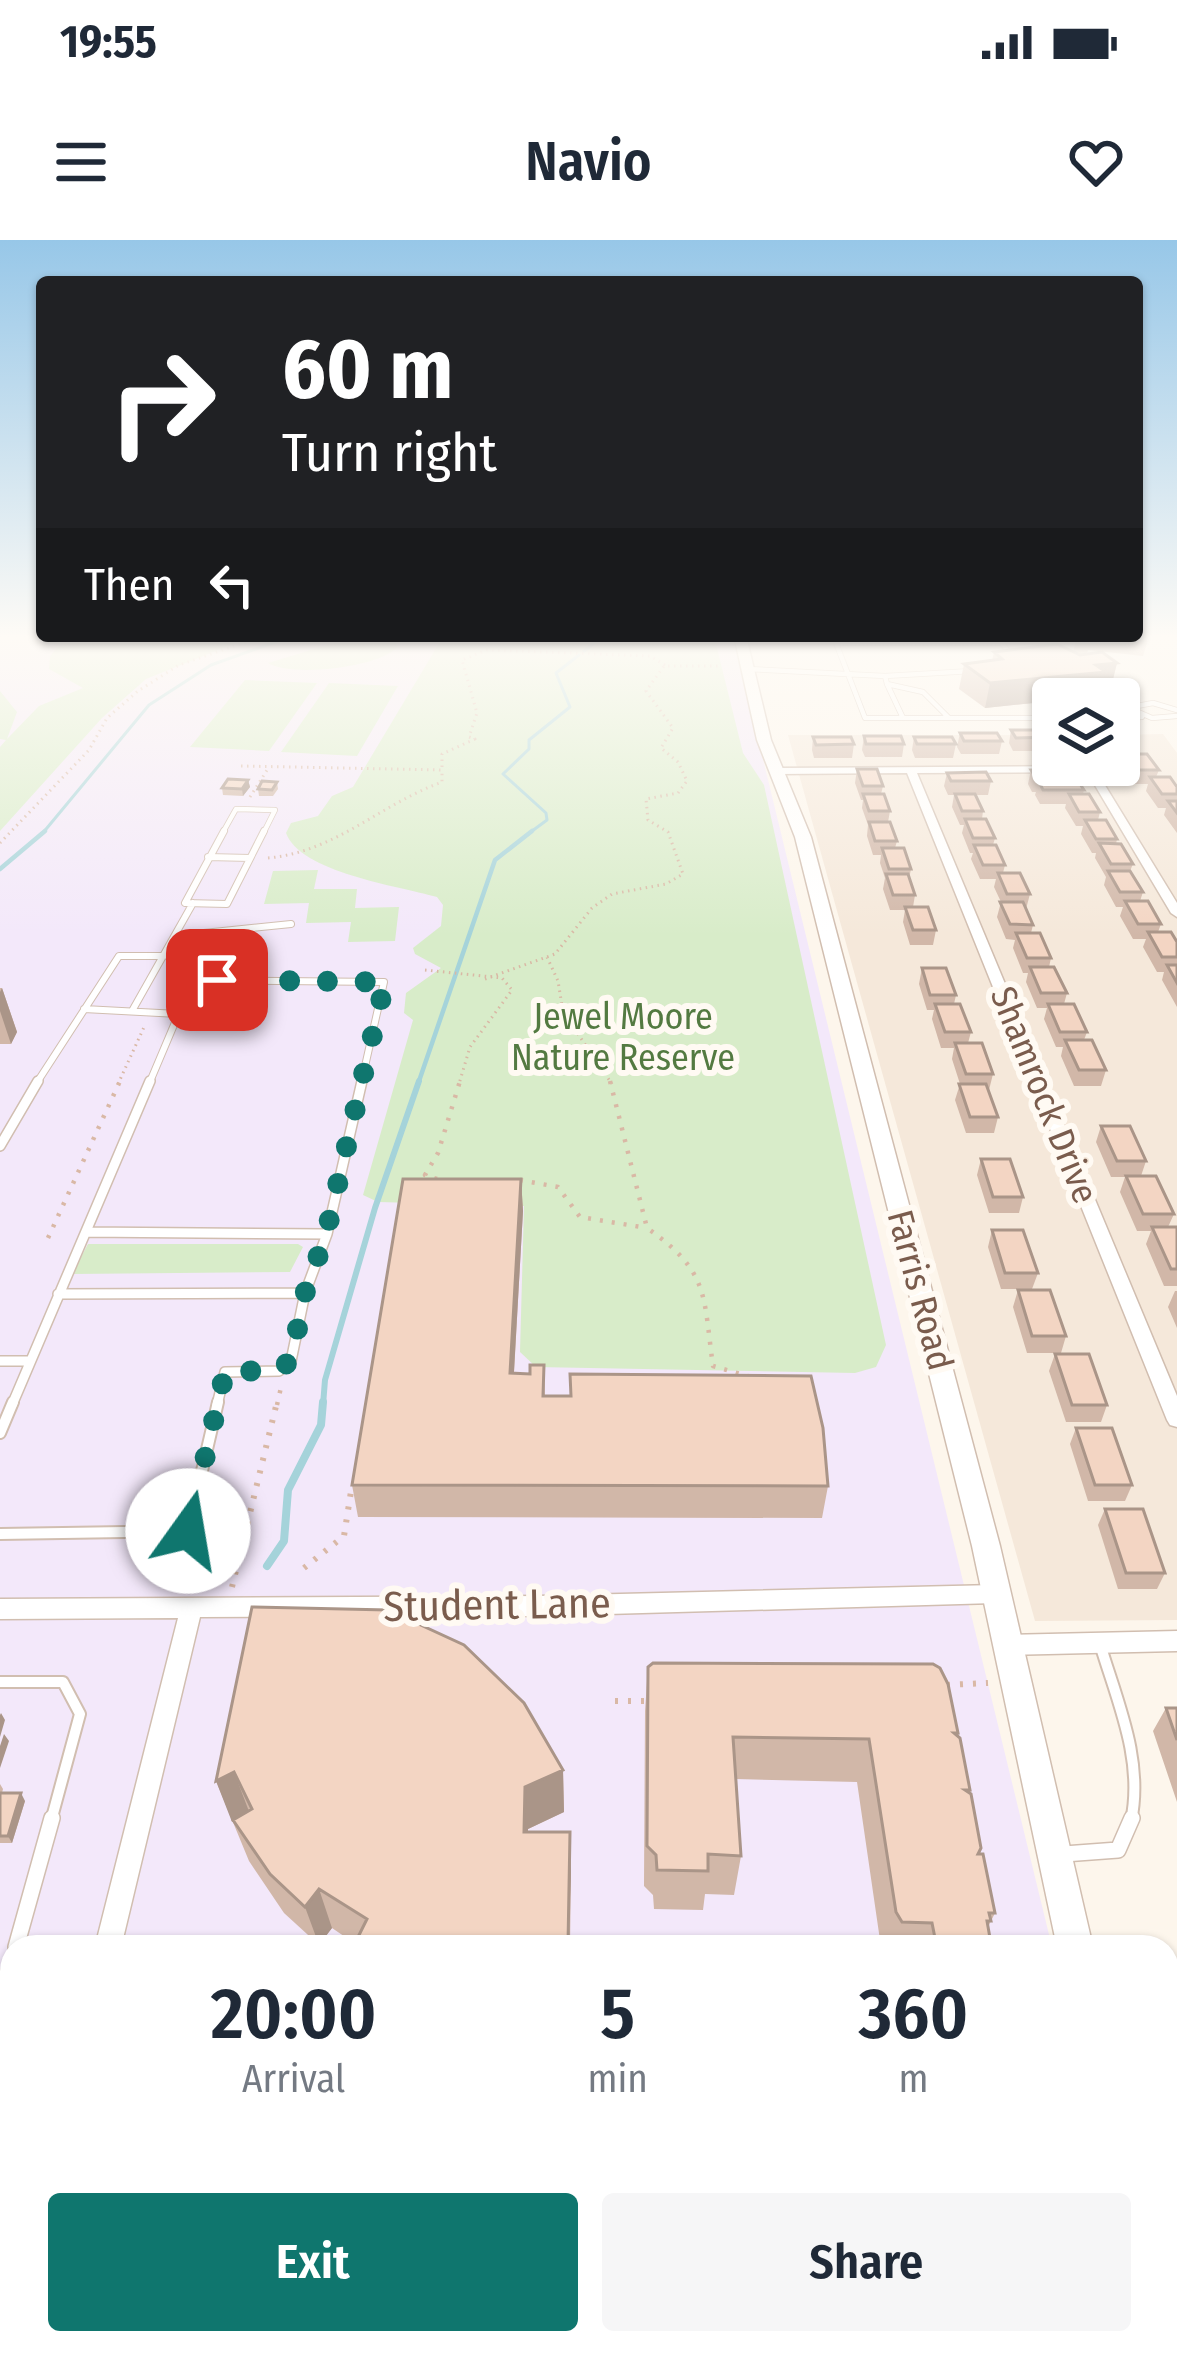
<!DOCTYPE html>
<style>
body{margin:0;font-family:"Fira Sans Condensed",sans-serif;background:#f6f6f7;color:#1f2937;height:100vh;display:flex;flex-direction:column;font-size:45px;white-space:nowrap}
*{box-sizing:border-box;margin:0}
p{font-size:39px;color:#747a83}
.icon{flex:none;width:66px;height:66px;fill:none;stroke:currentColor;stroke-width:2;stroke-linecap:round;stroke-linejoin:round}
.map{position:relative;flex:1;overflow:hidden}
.drawer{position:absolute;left:0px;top:1695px;width:1179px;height:420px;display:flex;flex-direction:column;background:#fff;border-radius:36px 36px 0 0;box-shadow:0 3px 9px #0004}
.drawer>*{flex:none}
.hud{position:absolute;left:36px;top:36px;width:1107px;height:366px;border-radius:12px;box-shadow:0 3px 9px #0004;background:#202124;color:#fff;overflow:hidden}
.buttons{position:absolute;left:1032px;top:438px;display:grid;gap:24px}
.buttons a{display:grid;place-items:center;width:108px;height:108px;border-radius:12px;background:#fff;box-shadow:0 3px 9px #0004;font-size:60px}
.pin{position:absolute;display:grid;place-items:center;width:102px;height:102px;color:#fff;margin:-51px;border-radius:24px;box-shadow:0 6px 18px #0006}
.me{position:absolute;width:132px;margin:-66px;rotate:13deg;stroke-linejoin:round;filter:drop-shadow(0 0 9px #0008)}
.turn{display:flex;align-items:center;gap:42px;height:252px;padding:0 48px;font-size:54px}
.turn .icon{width:156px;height:156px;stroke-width:2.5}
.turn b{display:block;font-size:84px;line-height:102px}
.then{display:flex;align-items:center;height:114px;padding:0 48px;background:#0003;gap:24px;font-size:45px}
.eta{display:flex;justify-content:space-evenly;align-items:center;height:204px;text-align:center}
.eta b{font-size:72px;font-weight:600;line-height:84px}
.button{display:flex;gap:24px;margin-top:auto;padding:24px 48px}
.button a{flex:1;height:138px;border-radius:12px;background:#0f766e;color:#fff;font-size:48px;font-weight:600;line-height:138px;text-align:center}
.button a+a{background:#f6f6f7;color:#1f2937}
.status{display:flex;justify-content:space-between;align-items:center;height:84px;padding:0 60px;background:#fff;direction:ltr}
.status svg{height:33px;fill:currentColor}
header{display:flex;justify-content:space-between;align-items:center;height:156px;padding:0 48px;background:#fff;font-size:54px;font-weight:600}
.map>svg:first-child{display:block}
.residential{fill:#f5e8da}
.education{fill:#f3e8fa}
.green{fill:#d8ecc9}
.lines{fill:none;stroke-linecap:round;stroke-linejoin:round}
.stream-far3{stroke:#a5d3da;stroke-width:3}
.stream-far2{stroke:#a5d3da;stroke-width:4.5}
.stream-far1{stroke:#a5d3da;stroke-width:6}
.stream{stroke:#a5d3da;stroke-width:8}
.service-far4-casing{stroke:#d1beb0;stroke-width:6}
.service-far3-casing{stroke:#d1beb0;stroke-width:8}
.service-far2-casing{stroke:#d1beb0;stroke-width:12}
.service-far1-casing{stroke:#d1beb0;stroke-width:14}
.service-casing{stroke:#d1beb0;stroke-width:18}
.minor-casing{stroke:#d1beb0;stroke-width:3}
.tertiary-casing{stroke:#d1beb0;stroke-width:3}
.path-far2{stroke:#d9b8a5;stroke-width:3;stroke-dasharray:1.5 4.5;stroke-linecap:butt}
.path-far1{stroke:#d9b8a5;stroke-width:4.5;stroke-dasharray:3 9;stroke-linecap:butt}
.path{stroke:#d9b8a5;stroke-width:6;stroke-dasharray:3 10;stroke-linecap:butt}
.service-far4{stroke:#fff;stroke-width:4.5}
.service-far3{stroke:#fff;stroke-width:6}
.service-far2{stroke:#fff;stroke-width:9}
.service-far1{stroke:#fff;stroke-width:10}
.service{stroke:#fff;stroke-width:15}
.minor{fill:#fff;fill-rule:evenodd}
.tertiary{fill:#fff;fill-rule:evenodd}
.wall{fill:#d1b7a8}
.shaded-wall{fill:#aa9588}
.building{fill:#f3d5c3;stroke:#aa9588;stroke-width:3}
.route{stroke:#0f766e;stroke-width:21;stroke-dasharray:0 37.8}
.labels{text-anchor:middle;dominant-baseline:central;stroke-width:12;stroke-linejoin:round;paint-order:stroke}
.park-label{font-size:36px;fill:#537a41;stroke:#fffaf3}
.street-label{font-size:36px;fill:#7a5c4d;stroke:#fffaf3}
.near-street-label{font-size:42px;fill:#7a5c4d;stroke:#fffaf3}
</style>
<div class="status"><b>19:55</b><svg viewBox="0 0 49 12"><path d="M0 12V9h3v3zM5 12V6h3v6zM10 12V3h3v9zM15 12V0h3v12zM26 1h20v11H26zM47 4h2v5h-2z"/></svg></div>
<header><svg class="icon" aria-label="menu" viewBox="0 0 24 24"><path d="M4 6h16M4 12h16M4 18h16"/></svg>Navio<svg class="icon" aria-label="heart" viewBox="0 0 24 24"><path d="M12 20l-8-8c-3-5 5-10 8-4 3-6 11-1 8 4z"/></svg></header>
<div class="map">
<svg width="1177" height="2115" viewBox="0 0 1177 2115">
<rect width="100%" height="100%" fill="#fdf6ec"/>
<!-- residential -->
<path class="residential" d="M1163,494L1177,513V1380L1035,1381L788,495H1053V525H1119V495Z"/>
<!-- education -->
<path class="education" d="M0,400H734L1052,1707H12V2103H1148L1151,2115H0Z"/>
<!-- green -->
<path class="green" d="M64,400H243L146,439L102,478L0,591V507L6,500L0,499V451L17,472L7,499L39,466L83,448L49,429L50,416Z
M344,400H392L398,406C383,427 292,438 268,423Z
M441,400H715L743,513L764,545L886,1105L876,1127L855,1133L536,1127L520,1112L524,966L378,962L363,955L413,780L404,773L406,753L441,728L415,714L413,708L441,686L443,665L437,657C398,646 300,632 286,593L291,583L318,576L332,556L353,547Z
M245,440L317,443L269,511L190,507Z
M329,443L398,446L357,516L281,512Z
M318,630L314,649H357L355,668L399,667L395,701L348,702L351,682L306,683L309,663L264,664L273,631Z
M88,1004H298L303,1007L290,1032L72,1034Z"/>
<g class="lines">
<!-- stream-far3 -->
<path class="stream-far3" d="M584,411L598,400
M42,594L149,465L211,425L281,400
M528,594L547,580L546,573L503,534L529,509V500L570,467L556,433L579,415"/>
<!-- stream-far2 -->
<path class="stream-far2" d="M0,629L45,591
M418,844L495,620L532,591"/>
<!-- stream-far1 -->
<path class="stream-far1" d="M323,1165L325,1140L375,968L419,841"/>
<!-- stream -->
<path class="stream" d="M267,1326L284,1301L288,1250L321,1185L323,1162"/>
<defs>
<path id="service-far4" d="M1000,400L1014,420
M747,429L885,436
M972,431L885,436L887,444L923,452L949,478H865L836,403H1001
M887,444L903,478
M1137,466L1136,471L1152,478L1177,476
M1137,466L1153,463L1177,470
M949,478H1053
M1119,478L1142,477
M222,594L236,569L275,570L263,594"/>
<path id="service-far3" d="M224,591L185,663L227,664L264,591
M208,617L250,618
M175,696L291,684
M84,769L178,774
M132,771L193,663
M36,844L119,716H164
M149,844L193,740L384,742L361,844"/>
<path id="service-far2" d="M0,906L38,841
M86,992L327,994
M58,1054L305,1053
M0,1121H28
M12,1165L150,841
M217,1165L225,1132L279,1131L291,1121L305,1053L327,994L362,841"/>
<path id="service-far1" d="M0,1193L13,1162
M0,1294L188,1291L218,1162
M1100,1404C1117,1461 1144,1520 1131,1581
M0,1442H63L80,1474L51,1581"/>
<path id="service" d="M1064,1614L1118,1610L1132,1578
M16,1707L52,1578
M1167,1731L1177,1734
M0,1765L12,1721
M1167,1790L1177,1802
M1167,1819L1177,1818"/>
<path id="minor" d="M1090,526L1095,529L1177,663V677L1171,673L1087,532L917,533L1177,1156V1187L1170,1185L1167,1180L907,533L777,534L772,531L777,528Z
M995,1345L1003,1347L1006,1354L1003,1361L995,1363L538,1376L200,1377L121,1707H95L178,1378L0,1379V1359L538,1356Z
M1177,1391V1411L1005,1415L997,1412L994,1405L997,1398L1005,1395Z
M0,1785H12V1813H0Z
M12,2089V2103H34L31,2115H0L7,2092Z"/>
<path id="tertiary" d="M735,400H747L771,500L811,597L1000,1306L1093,1707H1057L972,1306L795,597L757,500Z
M1167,2052L1177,2056V2115H1157L1153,2103H1167Z"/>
</defs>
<!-- service-far4 casing -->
<use href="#service-far4" class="service-far4-casing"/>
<!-- service-far3 casing -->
<use href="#service-far3" class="service-far3-casing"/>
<!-- service-far2 casing -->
<use href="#service-far2" class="service-far2-casing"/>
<!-- service-far1 casing -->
<use href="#service-far1" class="service-far1-casing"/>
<!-- service casing -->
<use href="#service" class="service-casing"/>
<!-- minor casing -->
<use href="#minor" class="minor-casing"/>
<!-- tertiary casing -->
<use href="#tertiary" class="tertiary-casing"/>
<!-- path-far2 -->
<path class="path-far2" d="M241,526L442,530V514L475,499L469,497L477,473L462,420L487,410L650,416L665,425
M250,557L269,527
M0,603L89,510L107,478L138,451L179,425L252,400
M268,618C335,612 381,564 442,542V530
M547,717L558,741L563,772L612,844
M181,730L189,715L202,709
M425,730L502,738L512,750L470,807L459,844
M485,739L555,714L592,668L612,654L666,644L683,634L668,592L648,580L646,559L678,553L687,541L678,522L661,508L673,488L646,451L664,426H719
M118,844L145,785"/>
<!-- path-far1 -->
<path class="path-far1" d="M610,841L647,988C710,1032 703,1055 713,1126L751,1137
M437,939L425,935L438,913L460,841
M520,940L558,947L580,977L647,988
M48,998L120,841
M277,1165L282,1143"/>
<!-- path -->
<path class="path" d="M304,1328L344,1296L352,1245
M232,1347L277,1162
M947,1445L988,1443
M615,1461H651"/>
<!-- service-far4 -->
<use href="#service-far4" class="service-far4"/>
<!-- service-far3 -->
<use href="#service-far3" class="service-far3"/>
<!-- service-far2 -->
<use href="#service-far2" class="service-far2"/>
<!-- service-far1 -->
<use href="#service-far1" class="service-far1"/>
<!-- service -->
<use href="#service" class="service"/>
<!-- minor -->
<use href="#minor" class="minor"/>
<!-- tertiary -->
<use href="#tertiary" class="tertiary"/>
</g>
<!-- wall -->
<path class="wall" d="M1076,400H1148L1143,416L1088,410L1087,414L1117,423L1111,447L1102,448L1100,457L1053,459V461L985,468L959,449L964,424L992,421L994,412H1073Z
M1011,490L1053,497L1050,511H1013L1009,503Z
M960,493L1002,501L999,514H961L957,507Z
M864,496L904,504L902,517H865L862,510Z
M813,497L854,504L852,518H814L812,510Z
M914,497L956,504L953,518H915L912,510Z
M1128,514L1159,530L1156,537L1177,547V593L1164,575L1166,568H1158L1146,551L1148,544H1135L1124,528Z
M857,529L883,546L881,554L890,571L888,582L897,601L895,608L911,629L909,639L915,655L913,667L936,690L933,705H910L903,682L905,670H890L883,649L885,638L880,623L881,615H873L867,596L868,585L862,568L863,560H861L855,543Z
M1031,530L1075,538V541L1084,550L1083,554L1100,572L1098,580L1117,599L1116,604L1133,624L1130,631L1143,652L1140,661L1161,684L1158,692L1177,702V767L1162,740L1164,732H1157L1143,707L1146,699H1133L1120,676L1123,667H1116L1104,645L1106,637L1095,618L1096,613H1092L1081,594L1083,586H1076L1065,568L1066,564H1040L1035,555L1036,552H1032L1028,544Z
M947,533L991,541L988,555H975L983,571L982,579L995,598L993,605L1005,625L1003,633L1030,654L1026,669L1033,685L1031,693L1051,718L1049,727L1067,753L1064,764L1087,792L1084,800L1106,830L1101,846H1074L1061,816L1063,807H1056L1044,779L1047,768H1037L1026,742L1028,733H1023L1013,708L1015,700L1006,699L997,677L1001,662L994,647L996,639H980L971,619L973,613H970L962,593L964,585H960L952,567L954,555H948L944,546Z
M248,540L250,547L243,556L223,555L222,548Z
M277,542L278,549L273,556H259L258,549Z
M922,728L956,755L954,764L971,792L968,803L993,834L989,850L998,877L994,893H966L955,860L960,844L952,819L954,808H941L932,779L934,770H927L919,744Z
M0,748H2L17,792L11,804H0Z
M1101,886L1146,921L1141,936L1174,974L1168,987H1177V1046H1164L1146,1004L1151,991H1137L1120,952L1125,937H1111L1096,902Z
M981,919L1023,957L1019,973H989L977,935Z
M521,939L523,971L514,1133L530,1134L544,1125L545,1156L828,1246L822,1278L358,1277L352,1245Z
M992,990L1038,1033L1032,1049H1001L988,1007Z
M1018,1050L1066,1096L1061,1113H1027L1013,1067Z
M1175,1051H1177V1088L1168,1067Z
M1055,1114L1107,1165L1101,1182H1066L1049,1131Z
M1076,1188L1132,1245L1125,1261H1088L1070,1204Z
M1105,1269L1165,1333L1157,1349H1118L1098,1285Z
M648,1427L958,1493L970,1550L979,1614L995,1673L988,1687L990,1698L985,1707H881L857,1542L736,1539L741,1616L734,1655L705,1654L703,1670L654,1669L653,1655L644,1646L645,1471Z
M1166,1468H1177V1562L1153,1491Z
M563,1530L564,1572L528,1589V1592L571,1632L570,1707H360L332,1688L319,1705L284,1673L249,1621L216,1541Z
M0,1544L3,1549L2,1553L25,1561L12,1603H0Z"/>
<!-- shaded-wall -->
<path class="shaded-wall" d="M1117,423L1111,447L1102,448L1100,457L1053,459V461L985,468L990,443Z
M248,540L250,547L243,556L242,549Z
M2,748L17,792L11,804L0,771V752Z
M521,939L523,971L512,1166L510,1133Z
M1,1473L5,1480L0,1497V1475Z
M4,1494L9,1501L0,1528V1506Z
M563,1530L564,1572L528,1589L527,1632L524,1592L525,1547Z
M234,1532L250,1574L232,1582L216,1541Z
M21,1553L25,1561L12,1603L8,1596Z
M570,1592L571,1632L568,1707Z
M319,1649L332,1688L319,1705L305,1667Z
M144,2103H173L171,2115H142Z"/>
<!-- building -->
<path class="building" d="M1057,404L1080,415L1102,412L1117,423L1096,425L1106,432L990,443L964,424L1002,419L994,412Z
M1011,490H1049L1053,497L1016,498Z
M960,493H997L1002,501H964Z
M864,496H901L904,504H866Z
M813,497H851L854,504L816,505Z
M914,497H952L956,504H917Z
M1128,514H1147L1159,530H1139Z
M857,529H877L883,546H863Z
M1031,530H1070L1075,538H1036Z
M986,532L991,541H951L947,533Z
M1150,537H1170L1177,547V554H1162Z
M228,539L248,540L242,549L222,548Z
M262,541L277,542L272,550L258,549Z
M1078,541L1084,550H1043L1039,542Z
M863,554H884L890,571H869Z
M955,554H975L983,571H962Z
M1069,554H1089L1100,572H1079Z
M1168,561H1177V573Z
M965,579H986L995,598H973Z
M1085,580H1106L1117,599H1096Z
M869,582H890L897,601H875Z
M1099,603L1121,604L1133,624H1111Z
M974,605H996L1005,625H983Z
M882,608H904L911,629H889Z
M1108,631H1130L1143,652H1120Z
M998,633H1020L1030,654H1007Z
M886,634H908L915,655H893Z
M1125,661H1148L1161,684H1138Z
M1000,662H1023L1033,685L1010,684Z
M905,667H928L936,690H913Z
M1148,692H1171L1177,702V717H1162Z
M1016,693H1040L1051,718H1027Z
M1167,725H1177V743Z
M1030,727H1054L1067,753H1041Z
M922,728H946L956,755H930Z
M935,764H960L971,792H945Z
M1048,764H1074L1087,792H1060Z
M1065,800H1092L1106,830H1079Z
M955,803H982L993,834H966Z
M959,844H986L998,877H970Z
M1101,886H1130L1146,921H1117Z
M981,919H1010L1023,957H993Z
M1126,936H1156L1174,974H1143Z
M403,939H521L510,1133L530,1134V1125H544L543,1156H571L570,1134L811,1136L823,1188L828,1246L352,1245Z
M1152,987H1177V1029H1171Z
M992,990H1023L1038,1033H1005Z
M1018,1050H1050L1066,1096H1032Z
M1055,1114H1089L1107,1165H1072Z
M1076,1188H1112L1132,1245H1095Z
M1105,1269H1143L1165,1333H1126Z
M252,1367L388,1370L464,1405L524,1463L563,1530L525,1547L524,1592H570L568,1704L361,1702L357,1699L367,1679L319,1649L305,1667L270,1634L233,1580L252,1569L234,1532L216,1541Z
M653,1423L933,1424L940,1428L948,1444L958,1493H954L960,1498L970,1550H965L971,1554L981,1608L978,1614H983L995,1673H989L991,1681H987L990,1698H935L932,1683L902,1682L896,1672L869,1499L733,1497L741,1616L708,1614V1631L657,1630L656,1615L647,1606L648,1427Z
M1166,1468H1177V1500Z
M0,1553H21L8,1596H0Z
M66,2103H144L142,2115H63Z
M644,2103H1031L1033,2115H645Z"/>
<!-- sky -->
<linearGradient id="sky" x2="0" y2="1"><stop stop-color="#97c7e8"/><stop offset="0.57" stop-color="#fefbf6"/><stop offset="1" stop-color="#fefbf6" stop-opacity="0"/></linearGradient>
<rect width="1177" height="696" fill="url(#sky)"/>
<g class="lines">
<!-- route -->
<path class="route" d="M188,1291L225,1132L279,1130L291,1120L305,1053L326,994L385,742L217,740"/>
</g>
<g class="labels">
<!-- park labels -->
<g class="park-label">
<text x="623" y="777">Jewel Moore<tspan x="623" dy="41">Nature Reserve</tspan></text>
</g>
<!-- street labels -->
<g class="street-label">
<text transform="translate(1044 855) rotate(68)">Shamrock Drive</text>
<text transform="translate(920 1050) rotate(75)">Farris Road</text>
</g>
<!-- near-street labels -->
<g class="near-street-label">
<text transform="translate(497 1365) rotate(-1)">Student Lane</text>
</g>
</g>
</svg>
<div class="buttons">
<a><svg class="icon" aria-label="layers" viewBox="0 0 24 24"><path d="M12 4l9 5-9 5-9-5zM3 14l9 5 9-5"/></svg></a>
</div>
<div class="pin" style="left:217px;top:740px;background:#d93025"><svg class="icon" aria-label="arrive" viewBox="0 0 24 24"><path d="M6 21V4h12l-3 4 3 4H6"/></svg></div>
<svg class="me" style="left:188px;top:1291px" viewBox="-20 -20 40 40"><circle r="19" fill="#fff"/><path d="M0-13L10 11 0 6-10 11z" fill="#0f766e"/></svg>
<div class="hud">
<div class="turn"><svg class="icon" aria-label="right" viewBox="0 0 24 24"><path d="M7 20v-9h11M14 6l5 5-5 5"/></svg><div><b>60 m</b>Turn right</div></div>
<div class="then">Then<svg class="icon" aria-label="left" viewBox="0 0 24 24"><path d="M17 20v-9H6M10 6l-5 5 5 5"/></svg></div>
</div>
<section class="drawer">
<div class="eta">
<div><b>20:00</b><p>Arrival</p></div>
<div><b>5</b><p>min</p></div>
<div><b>360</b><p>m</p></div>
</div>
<div class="button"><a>Exit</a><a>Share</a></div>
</section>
</div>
